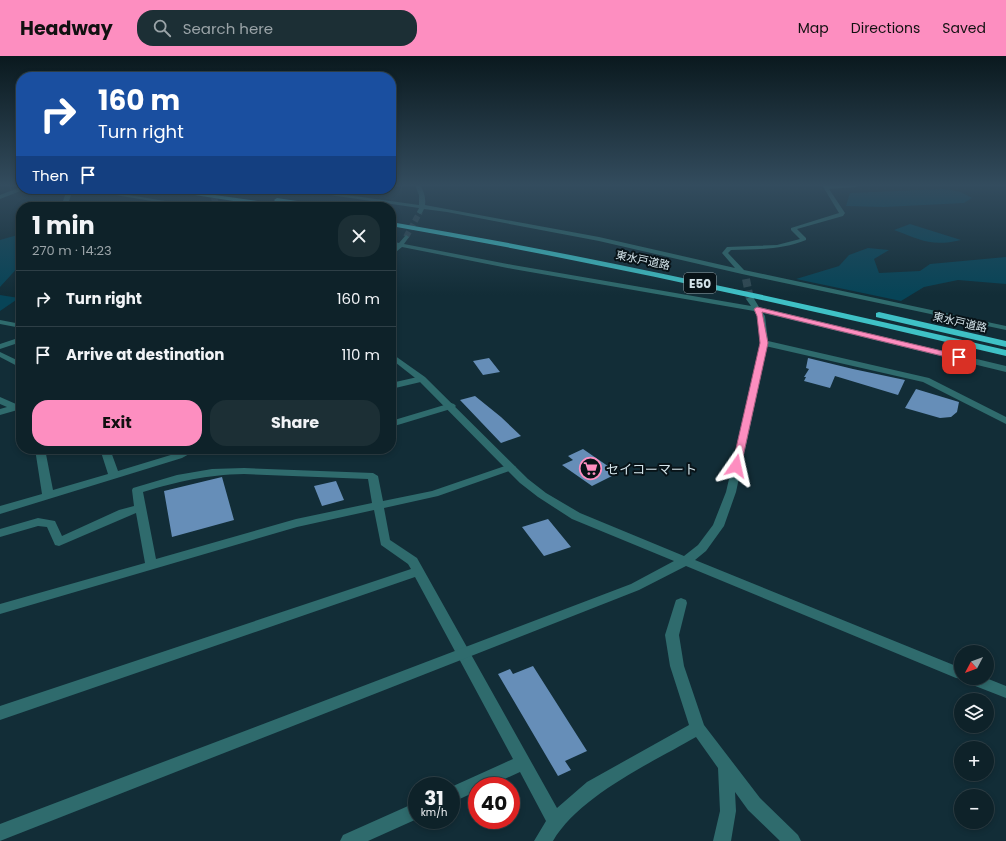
<!DOCTYPE html>
<meta charset="utf-8">
<style>
body{margin:0;font-family:Poppins,"Noto Sans JP",sans-serif;background:#1c2f35;color:#f1f3f6;height:100vh;display:flex;flex-direction:column;font-size:15px;white-space:nowrap}
*{box-sizing:border-box;margin:0}
p{font-size:13px;color:#9ba4a8}
.icon{flex:none;width:22px;height:22px;fill:none;stroke:currentColor;stroke-width:2;stroke-linecap:round;stroke-linejoin:round}
.map{position:relative;flex:1;overflow:hidden}
.sheet{position:absolute;left:16px;top:146px;width:380px;height:252px;display:flex;flex-direction:column;background:#0e2229;border-radius:16px;box-shadow:0 2px 6px #0003,0 0 0 1px #2e3f46}
.sheet>*{flex:none}
.guide{position:absolute;left:16px;top:16px;width:380px;height:122px;border-radius:16px;box-shadow:0 2px 6px #0003,0 0 0 1px #2e3f46;background:#1a4fa0;color:#fff;overflow:hidden}
.needle{width:26px;rotate:229deg}
.tools{position:absolute;left:954px;top:589px;display:grid;gap:8px}
.tools a{display:grid;place-items:center;width:40px;height:40px;border-radius:50%;background:#0e2229;box-shadow:0 2px 6px #0003,0 0 0 1px #2e3f46;font-size:20px}
.speed{position:absolute;left:408px;top:721px;display:flex;gap:8px;font-size:20px;font-weight:700;text-align:center}
.speed>*{display:grid;place-content:center;width:52px;height:52px;border-radius:50%;background:#0e2229;box-shadow:0 2px 6px #0003,0 0 0 1px #2e3f46;line-height:1}
.speed small{font-size:10px;font-weight:400}
.speed .limit{border:6px solid #d22;background:#fff;color:#111}
.pin{position:absolute;display:grid;place-items:center;width:34px;height:34px;color:#fff;margin:-17px;border-radius:8px;box-shadow:0 2px 6px #0006}
.me{position:absolute;width:44px;margin:-22px;rotate:11deg;stroke-linejoin:round;filter:drop-shadow(0 0 3px #0008)}
.turn{display:flex;align-items:center;gap:14px;height:84px;padding:0 16px;font-size:18px}
.turn .icon{width:52px;height:52px;stroke-width:2.5}
.turn b{display:block;font-size:28px;line-height:34px}
.then{display:flex;align-items:center;height:38px;padding:0 16px;background:#0003;gap:8px;font-size:15px}
.round{display:grid;place-items:center;flex:none;width:42px;height:42px;border-radius:16px;background:#1c2f35}
.summary{display:flex;align-items:center;justify-content:space-between;height:68px;padding:0 16px}
h1{font-size:24px;font-weight:700;line-height:30px}
.action{display:flex;gap:8px;margin-top:auto;padding:8px 16px}
.action a{flex:1;height:46px;border-radius:16px;background:#fd8ec0;color:#111;font-size:16px;font-weight:700;line-height:46px;text-align:center}
.action a+a{background:#1c2f35;color:#f1f3f6}
ul{padding:0;list-style:none}
li{display:flex;align-items:center;gap:12px;height:56px;padding:0 16px;border-top:1px solid #2e3f46}
li div{flex:1}
li b{display:block;font-size:15px}
li em{font-style:normal}
header{display:flex;align-items:center;gap:24px;box-sizing:border-box;height:56px;padding:0 20px;background:#fd8ec0;color:#111}
header strong{font-size:19px}
nav{display:flex;gap:22px;margin-inline-start:auto;font-size:14px}
.search{width:280px;height:36px;background:#1c2f35;display:flex;align-items:center;gap:10px;box-sizing:border-box;padding:0 14px;border-radius:16px;color:#9ba4a8;font-size:15px}
.map>svg:first-child{display:block}
.green{fill:#074457}
.building{fill:#668eb8}
.lines{fill:none;stroke-linecap:round;stroke-linejoin:round}
.minor-tunnel-far1{stroke:#2f4852;stroke-width:6;stroke-dasharray:6 3;stroke-linecap:butt}
.minor-tunnel{stroke:#2f4852;stroke-width:8;stroke-dasharray:8 3.5;stroke-linecap:butt}
.tertiary-tunnel{stroke:#2f4852;stroke-width:6;stroke-dasharray:6 3;stroke-linecap:butt}
.minor{fill:#2f6b6d;fill-rule:evenodd}
.tertiary{fill:#2f6b6d;fill-rule:evenodd}
.motorway{fill:#3fc1c6;fill-rule:evenodd}
.route{fill:#fd8ec0;stroke:#a45c7d}
.labels{text-anchor:middle;dominant-baseline:central;stroke-width:4;stroke-linejoin:round;paint-order:stroke}
.far-street-label{font-size:11px;fill:#d4e4ea;stroke:#081318}
.shield{fill:#081318;stroke:#97a5ab;stroke-width:1}
.shield-label{font-size:12px;font-weight:bold;fill:#d4e4ea}
.poi-label{font-size:13px;fill:#d4e4ea;stroke:#081318;text-anchor:start}
</style>
<header>
<strong>Headway</strong>
<div class="search"><svg class="icon" aria-label="search" viewBox="0 0 24 24"><circle cx="10" cy="10" r="6"/><path d="M15 15l6 6"/></svg>Search here</div>
<nav><a>Map</a><a>Directions</a><a>Saved</a></nav>
</header>
<div class="map">
<svg width="1006" height="785" viewBox="0 0 1006 785">
<rect width="100%" height="100%" fill="#122d37"/>
<!-- green -->
<path class="green" d="M944,133L961,136L972,142L964,147L884,151L846,150L850,137Z
M910,168L961,184C931,191 921,184 894,174Z
M21,178V208L0,231V184Z
M868,192L889,194L874,203L879,217L920,215L930,208L1006,201V228L958,224L924,231L901,245L796,223L839,210L849,199Z
M0,239L19,242L0,255Z"/>
<!-- building -->
<path class="building" d="M489,302L500,316L483,319L473,305Z
M808,302L853,313L905,324L898,339L835,320L830,332L804,325L806,321H804L809,313L806,312Z
M916,333L959,346L957,356L951,361L940,362L905,352Z
M475,340L501,361L521,380L501,387L460,344Z
M583,393L618,417L592,430L562,409L573,404L568,400Z
M222,421L234,464L172,481L164,435Z
M336,425L344,444L322,450L314,430Z
M548,463L571,491L544,500L522,471Z
M533,610L587,695L565,705L571,714L558,720L498,618L510,613L513,618Z"/>
<g class="lines">
<!-- minor-tunnel-far1 -->
<path class="minor-tunnel-far1" d="M406,181L420,156"/>
<!-- minor-tunnel -->
<path class="minor-tunnel" d="M746,223L750,243"/>
<!-- tertiary-tunnel -->
<path class="tertiary-tunnel" d="M210,133L216,147"/>
<!-- minor -->
<path class="minor" d="M415,129H420C424,135 426,142 425,149L599,181L735,212L722,197L727,191L777,189L800,183L791,174V172L839,157L822,129H826L827,130L858,129L856,131L829,133L845,157L843,160L797,173L806,182V184C782,194 757,193 731,194L728,197L744,214L1006,270V274L742,218L599,185L447,156L424,153L422,157L420,158L417,156L419,152L289,133H304L419,149V139Z
M21,131L23,134L0,143V139Z
M67,133H73L67,151H61Z
M79,133H92L202,151H188Z
M406,179L409,181L404,188L513,209L751,250L746,243L750,241H753L759,251L1006,310V316L763,257L765,260L768,285L929,322L1006,361V368L923,326L761,289L757,260L754,255L513,213L402,191L391,200V194L396,190L391,189V185L399,187Z
M0,264L21,268V272L0,268Z
M21,281V286L0,293V288Z
M0,296L21,306V312L0,301Z
M422,320L426,323L425,325L391,333V327Z
M0,341L16,348L21,347V353L0,359V353L7,351L0,348Z
M451,347L454,348L456,350L454,352L391,371V365Z
M35,393H45L53,434L108,418L100,393H110L118,415L174,398L185,393H198L182,402L0,458V450L42,438Z
M511,408L516,411L515,413L438,440L384,452L390,484L417,502L557,752L587,726L689,669L670,610L665,579L675,547L676,544L681,542L686,544L687,547L679,579L684,610L704,669L760,742L798,779L801,785H780L748,754L735,736L736,755L731,785H713L720,755L718,712L696,681C651,707 579,740 553,785H534L546,765L520,716L489,730H477V735L451,747V731L513,703L415,521L0,664V650L411,513L408,508L381,489L374,454L297,471L0,558V548L145,507L136,457L59,490L55,489L47,471L38,470L0,481V473L38,462L55,465L62,480L119,454L134,450L132,434L133,432L177,419L212,413L244,412L373,417L378,420L383,445L432,435ZM244,418L368,423L372,447L296,463L156,503L143,436C180,425 205,419 244,418Z
M417,746V763L368,785H340L343,779Z"/>
<!-- tertiary -->
<path class="tertiary" d="M214,146H218L220,151H214Z
M761,285H764L768,287L736,436L724,470L706,495L695,504L961,612V622H986L1006,630V642L965,626L963,623L956,622L686,510L639,534L0,785V768L631,528L674,505L572,463L538,441L520,427L419,325L391,303V297L425,321L528,423L546,437L580,457L684,500L698,489L713,469L726,436Z"/>
<!-- motorway -->
<path class="motorway" d="M156,133H172L286,149L289,151H272Z
M277,142L324,149L327,151H311L275,145L274,144Z
M391,166C598,201 802,247 1006,294V300C802,252 598,206 391,170Z
M879,256L1006,285V291L876,261V257Z"/>
</g>
<!-- sky -->
<linearGradient id="sky" x2="0" y2="1"><stop stop-color="#0a191e"/><stop offset="0.54" stop-color="#334c5e"/><stop offset="1" stop-color="#334c5e" stop-opacity="0"/></linearGradient>
<rect width="1006" height="239" fill="url(#sky)"/>
<!-- route -->
<path class="route" d="M757,251L959,299L963,301L959,304L762,256L768,287L741,410L736,413L732,410L760,287L757,260L754,253Z"/>
<!-- icons -->
<defs>
<symbol id="supermarket-ring" viewBox="-11 -11 22 22"><circle r="9.5" fill="#081318" stroke="#fd8ec0" stroke-width="1.5"/><path d="M-6-5.5h2.5l.6 2H6L4.5 2H-2.5L-4.4-4H-6ZM-1.5 3.2a1.3 1.3 0 1 0 .1 0ZM3 3.2a1.3 1.3 0 1 0 .1 0Z" fill="#fd8ec0"/></symbol>
</defs>
<g fill-rule="evenodd">
<use href="#supermarket-ring" x="578" y="400" width="25" height="25"/>
</g>
<g class="labels">
<!-- far-street labels -->
<g class="far-street-label">
<text transform="translate(643 204) rotate(12)">東水戸道路</text>
<text transform="translate(960 266) rotate(13)">東水戸道路</text>
</g>
<!-- shield labels -->
<rect class="shield" x="684" y="217" width="32" height="20" rx="3"/>
<g class="shield-label">
<text x="700" y="227">E50</text>
</g>
<!-- poi labels -->
<g class="poi-label">
<text x="606" y="413">セイコーマート</text>
</g>
</g>
</svg>
<div class="tools">
<a><svg class="needle" viewBox="-14 -14 28 28"><path d="M0-13l5 13h-10z" fill="#e53935"/><path d="M0 13l5-13h-10z" fill="#9ba4a8"/></svg></a>
<a><svg class="icon" aria-label="layers" viewBox="0 0 24 24"><path d="M12 4l9 5-9 5-9-5zM3 14l9 5 9-5"/></svg></a>
<a>+</a>
<a>−</a>
</div>
<div class="speed"><div>31<small>km/h</small></div><div class="limit">40</div></div>
<div class="pin" style="left:959px;top:301px;background:#d93025"><svg class="icon" aria-label="arrive" viewBox="0 0 24 24"><path d="M6 21V4h12l-3 4 3 4H6"/></svg></div>
<svg class="me" style="left:736px;top:410px" viewBox="-20 -20 40 40"><path d="M0-17L14 15 0 8-14 15z" fill="#fd8ec0" stroke="#fff" stroke-width="4"/></svg>
<div class="guide">
<div class="turn"><svg class="icon" aria-label="right" viewBox="0 0 24 24"><path d="M7 20v-9h11M14 6l5 5-5 5"/></svg><div><b>160 m</b>Turn right</div></div>
<div class="then">Then<svg class="icon" aria-label="arrive" viewBox="0 0 24 24"><path d="M6 21V4h12l-3 4 3 4H6"/></svg></div>
</div>
<section class="sheet">
<div class="summary"><div><h1>1 min</h1><p>270 m · 14:23</p></div><a class="round"><svg class="icon" aria-label="close" viewBox="0 0 24 24"><path d="M6 6l12 12M18 6L6 18"/></svg></a></div>
<ul>
<li><svg class="icon" aria-label="right" viewBox="0 0 24 24"><path d="M7 20v-9h11M14 6l5 5-5 5"/></svg><div><b>Turn right</b></div><em>160 m</em></li>
<li><svg class="icon" aria-label="arrive" viewBox="0 0 24 24"><path d="M6 21V4h12l-3 4 3 4H6"/></svg><div><b>Arrive at destination</b></div><em>110 m</em></li>
</ul>
<div class="action"><a>Exit</a><a>Share</a></div>
</section>
</div>
